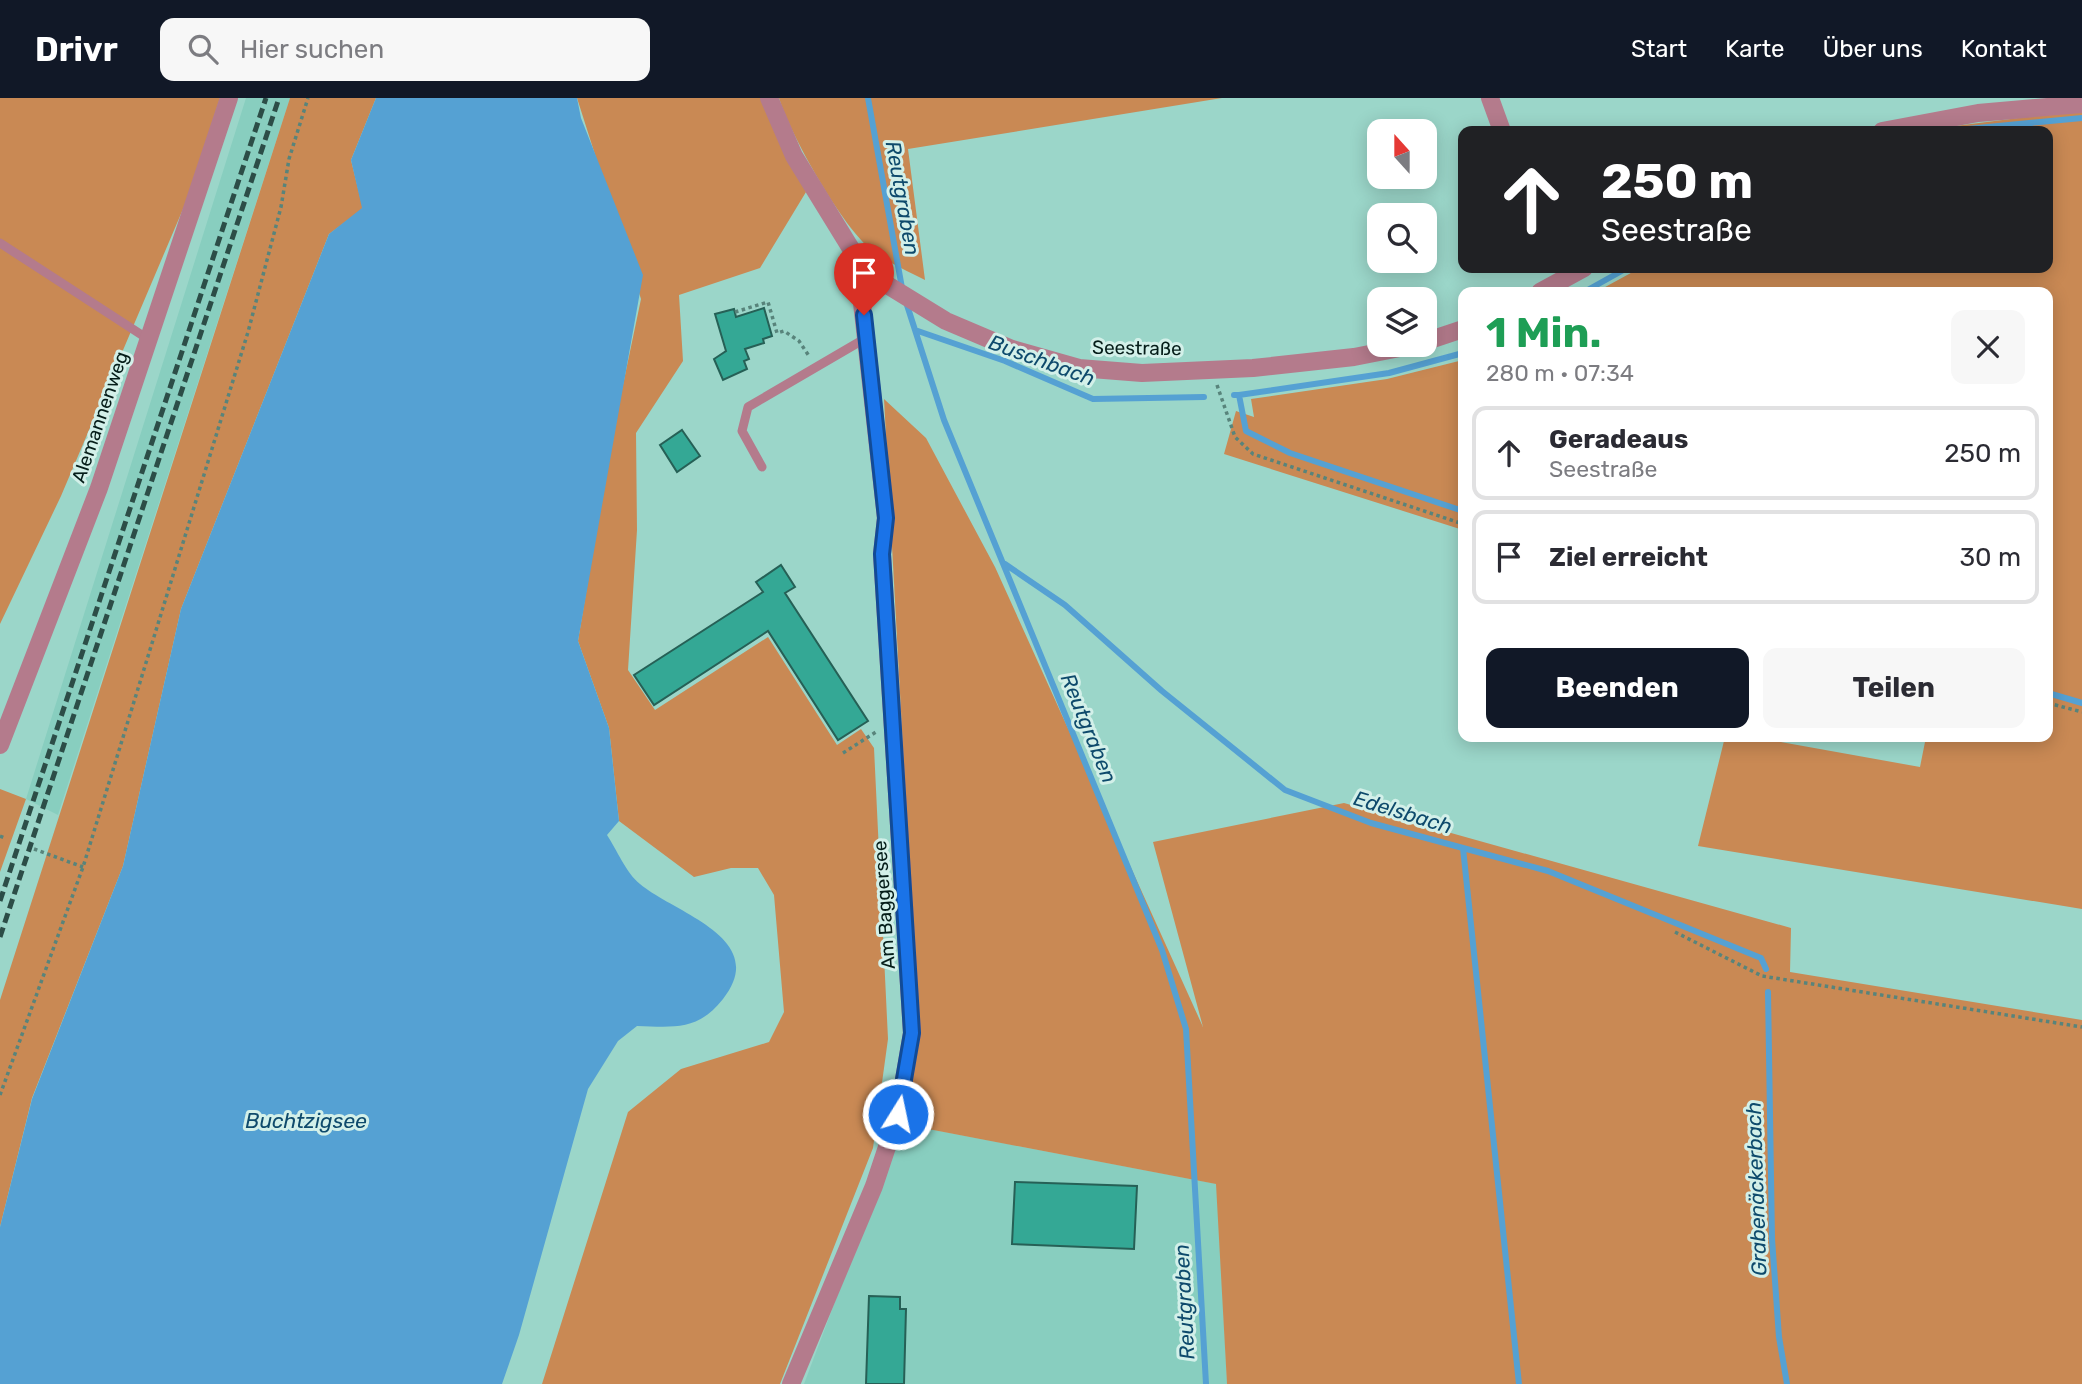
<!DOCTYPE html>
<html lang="de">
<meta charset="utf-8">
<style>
body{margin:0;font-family:Rubik,sans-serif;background:#f7f7f7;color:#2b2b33;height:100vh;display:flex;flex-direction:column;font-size:26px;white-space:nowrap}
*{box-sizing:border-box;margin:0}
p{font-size:23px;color:#7c7c81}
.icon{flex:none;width:38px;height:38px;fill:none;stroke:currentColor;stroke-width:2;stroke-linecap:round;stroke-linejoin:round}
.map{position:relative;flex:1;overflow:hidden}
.panel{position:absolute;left:1458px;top:189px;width:595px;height:455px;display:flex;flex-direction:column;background:#fff;border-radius:14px;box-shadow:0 4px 18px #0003}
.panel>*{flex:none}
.banner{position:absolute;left:1458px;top:28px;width:595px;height:147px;border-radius:14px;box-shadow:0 4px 18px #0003;background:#202124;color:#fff;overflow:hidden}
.needle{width:46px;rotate:339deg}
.buttons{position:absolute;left:1367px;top:21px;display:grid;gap:14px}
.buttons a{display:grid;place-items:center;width:70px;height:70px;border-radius:14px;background:#fff;box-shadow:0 4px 18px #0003;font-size:35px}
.pin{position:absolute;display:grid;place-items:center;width:60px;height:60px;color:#fff;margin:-72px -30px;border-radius:50% 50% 50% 0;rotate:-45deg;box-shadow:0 0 7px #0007}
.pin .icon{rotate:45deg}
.me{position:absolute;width:77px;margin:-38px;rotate:10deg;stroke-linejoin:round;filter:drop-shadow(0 0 5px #0008)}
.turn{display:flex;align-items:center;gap:24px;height:147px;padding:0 28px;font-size:32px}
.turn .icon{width:91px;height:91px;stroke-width:2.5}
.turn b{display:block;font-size:49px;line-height:60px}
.round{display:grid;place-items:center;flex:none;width:74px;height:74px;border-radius:14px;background:#f7f7f7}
.headline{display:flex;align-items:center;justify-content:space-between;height:119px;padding:0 28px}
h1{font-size:42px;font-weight:700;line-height:52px;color:#1e9e55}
.button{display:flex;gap:14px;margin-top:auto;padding:14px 28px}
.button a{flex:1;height:80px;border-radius:14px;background:#111827;color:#fff;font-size:28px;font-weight:700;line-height:80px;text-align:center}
.button a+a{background:#f7f7f7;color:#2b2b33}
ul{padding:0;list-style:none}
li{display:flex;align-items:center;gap:21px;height:94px;margin:0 14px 10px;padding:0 14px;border:4px solid #e1e1e2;border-radius:14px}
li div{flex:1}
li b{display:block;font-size:26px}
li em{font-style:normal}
header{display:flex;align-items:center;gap:42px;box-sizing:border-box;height:98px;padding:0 35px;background:#111827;color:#fff}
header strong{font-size:33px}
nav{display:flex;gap:38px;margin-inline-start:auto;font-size:24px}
.search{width:490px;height:63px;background:#f7f7f7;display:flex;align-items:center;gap:18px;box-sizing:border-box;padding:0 24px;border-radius:14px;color:#7c7c81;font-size:26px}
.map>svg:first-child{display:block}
.built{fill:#88cebf}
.green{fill:#c98954}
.water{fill:#55a1d3}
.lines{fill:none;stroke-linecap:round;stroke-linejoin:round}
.stream{stroke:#55a1d3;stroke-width:6}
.building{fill:#34a895;stroke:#266056;stroke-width:2}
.path{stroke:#58847b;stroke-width:3.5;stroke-dasharray:3.5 3.5;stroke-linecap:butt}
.lane{stroke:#b47b8c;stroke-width:9}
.street{stroke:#b47b8c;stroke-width:18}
.rail{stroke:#2c4d47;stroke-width:5;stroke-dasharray:10 5;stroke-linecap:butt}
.route-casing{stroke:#114b97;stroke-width:18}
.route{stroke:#1a73e8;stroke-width:12}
.labels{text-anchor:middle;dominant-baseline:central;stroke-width:6;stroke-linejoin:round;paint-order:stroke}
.street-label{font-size:19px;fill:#051d19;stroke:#d3f0e9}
.water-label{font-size:21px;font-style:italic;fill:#0e4a6c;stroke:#d3f0e9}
</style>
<header>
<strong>Drivr</strong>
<div class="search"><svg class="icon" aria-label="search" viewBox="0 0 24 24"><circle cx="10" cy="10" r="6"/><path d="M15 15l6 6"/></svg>Hier suchen</div>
<nav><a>Start</a><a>Karte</a><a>Über uns</a><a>Kontakt</a></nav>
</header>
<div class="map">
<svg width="2082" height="1286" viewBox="0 0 2082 1286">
<rect width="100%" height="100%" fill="#9bd6c9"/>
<!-- built -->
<path class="built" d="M246,0H290L58,717L26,701Z
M902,1026L1217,1086L1227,1286H804Z"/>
<!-- green -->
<path class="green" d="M0,0H220L186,104L61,398L0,526Z
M290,0H376L351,62L363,111L329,136L181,511L123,768L32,1000L0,1129V902Z
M577,0H763L806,94L760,170L679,197L683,263L636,335L637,432L628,572L655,612L768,539L837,647L861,631L874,650L888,941L873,1050L780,1286H542L628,1014L681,971L769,944L784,914L774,797L758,770H731L694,779L619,723L609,630L578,543L611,344L641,201Z
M779,0H1222L908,51L925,182C908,173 888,165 873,153C843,131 790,36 779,0Z
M2082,12V811L1698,748L1725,639H1753L1920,669L1926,639H2048V194H1596L1640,170H2048V33H1916Z
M1463,262V432L1224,356L1236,313L1254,319L1251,301L1387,281Z
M884,301L926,340L995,469L1203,929L1153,744L1344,705L1791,830L1790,874L2082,922V1286H1227L1216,1086L902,1026L911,797Z
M0,691L26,701L0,774Z"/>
<!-- water -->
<path class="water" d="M376,0H577L581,20L643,177L578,543L609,630L619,723L607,737C617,752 626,775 640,786C674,815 771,840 723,901C698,933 674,929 637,928L618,943L588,991L519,1237L502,1286H0V1129L32,1001L123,768L181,511L329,136L362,110L351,62Z"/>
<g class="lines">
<!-- stream -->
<path class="stream" d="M868,0L902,190
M1947,33L2082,20
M1584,194L1627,170
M906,204L944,322L1162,852L1186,931L1206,1286
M915,232L1005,263L1093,301L1204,299
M1234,297H1239L1246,333L1290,355L1463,413
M1239,297L1389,275L1463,255
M1005,466L1065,507L1162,593L1285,692L1371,725L1463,750L1519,1286
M2048,595L2082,605
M1463,750L1548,773L1761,860L1766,871
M1768,894L1772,1141L1779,1239L1787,1286"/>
</g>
<!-- building -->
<path class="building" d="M764,210L772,238L763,241L764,245L745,251L749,261L744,263L747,271L723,282L714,261L726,253L715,216L734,211L736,219Z
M682,332L700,358L677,374L660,347Z
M781,467L795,489L785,495L868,623L838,642L768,533L654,607L634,577L763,494L756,484Z
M1015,1084L1137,1088L1134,1151L1012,1146Z
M869,1198L900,1199V1211H906L904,1286H866Z"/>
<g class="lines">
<!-- path -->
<path class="path" d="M735,214L768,204L777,235L784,233L799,243L809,258
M1217,287L1235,339L1253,356L1463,426
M2048,605L2082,614
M843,655L876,634
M0,738L5,740
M34,751L83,769
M1675,834L1762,878L2082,929
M0,997L83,769L248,234L281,109L289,61L308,0"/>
<!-- lane -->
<path class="lane" d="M0,145L148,241
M762,369L742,333L748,309L866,240"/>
<!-- street -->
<path class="street" d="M769,0L794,58L853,154L876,180L946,223L1012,251L1079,270L1142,275L1253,270L1354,259L1415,247
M1490,0L1502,33
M1882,33L1978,15L2082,6
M1540,194L1584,170
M1424,244L1463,231
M0,647L99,390L229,0
M791,1286L874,1088L898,1016L912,935L882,456L886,420L861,196L876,180"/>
<!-- rail -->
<path class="rail" d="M0,803L266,0
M0,839L279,0"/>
</g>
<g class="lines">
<defs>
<path id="route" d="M864,217L886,420L882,456L912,935L898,1016"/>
</defs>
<!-- route casing -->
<use href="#route" class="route-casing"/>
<!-- route -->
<use href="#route" class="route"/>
</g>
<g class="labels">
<!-- street labels -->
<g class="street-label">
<text transform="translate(1137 250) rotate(1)">Seestraße</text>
<text transform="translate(100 319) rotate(-71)">Alemannenweg</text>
<text transform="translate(884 807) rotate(-94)">Am Baggersee</text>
</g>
<!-- water labels -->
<g class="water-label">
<text transform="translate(903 100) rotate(80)">Reutgraben</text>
<text transform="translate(1042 262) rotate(20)">Buschbach</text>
<text transform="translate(1089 630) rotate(68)">Reutgraben</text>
<text transform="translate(1403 714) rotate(17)">Edelsbach</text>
<text x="306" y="1022">Buchtzigsee</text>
<text transform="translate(1756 1091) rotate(-92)">Grabenäckerbach</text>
<text transform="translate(1184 1204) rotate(-93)">Reutgraben</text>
</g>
</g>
</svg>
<div class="buttons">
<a><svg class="needle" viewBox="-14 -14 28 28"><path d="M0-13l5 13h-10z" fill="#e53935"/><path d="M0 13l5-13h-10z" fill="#7c7c81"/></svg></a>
<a><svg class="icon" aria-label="search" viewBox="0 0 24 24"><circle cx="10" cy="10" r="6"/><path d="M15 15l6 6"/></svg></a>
<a><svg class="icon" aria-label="layers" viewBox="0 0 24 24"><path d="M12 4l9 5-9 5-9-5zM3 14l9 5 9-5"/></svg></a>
</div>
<div class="pin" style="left:864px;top:217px;background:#d93025"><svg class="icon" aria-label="arrive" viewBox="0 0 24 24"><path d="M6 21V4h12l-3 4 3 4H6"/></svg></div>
<svg class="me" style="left:898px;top:1016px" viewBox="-20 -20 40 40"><circle r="17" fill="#1a73e8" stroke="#fff" stroke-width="3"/><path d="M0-11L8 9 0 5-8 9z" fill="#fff"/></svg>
<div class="banner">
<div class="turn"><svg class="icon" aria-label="ahead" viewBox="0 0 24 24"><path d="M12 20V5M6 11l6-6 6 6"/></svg><div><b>250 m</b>Seestraße</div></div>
</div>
<section class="panel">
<div class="headline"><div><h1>1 Min.</h1><p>280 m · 07:34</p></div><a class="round"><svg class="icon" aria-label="close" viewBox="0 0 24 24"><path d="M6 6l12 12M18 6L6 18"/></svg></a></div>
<ul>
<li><svg class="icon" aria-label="ahead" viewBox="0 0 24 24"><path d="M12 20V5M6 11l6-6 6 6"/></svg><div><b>Geradeaus</b><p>Seestraße</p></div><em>250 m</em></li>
<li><svg class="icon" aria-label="arrive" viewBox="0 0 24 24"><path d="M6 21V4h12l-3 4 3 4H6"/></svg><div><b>Ziel erreicht</b></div><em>30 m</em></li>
</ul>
<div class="button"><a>Beenden</a><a>Teilen</a></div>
</section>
</div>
